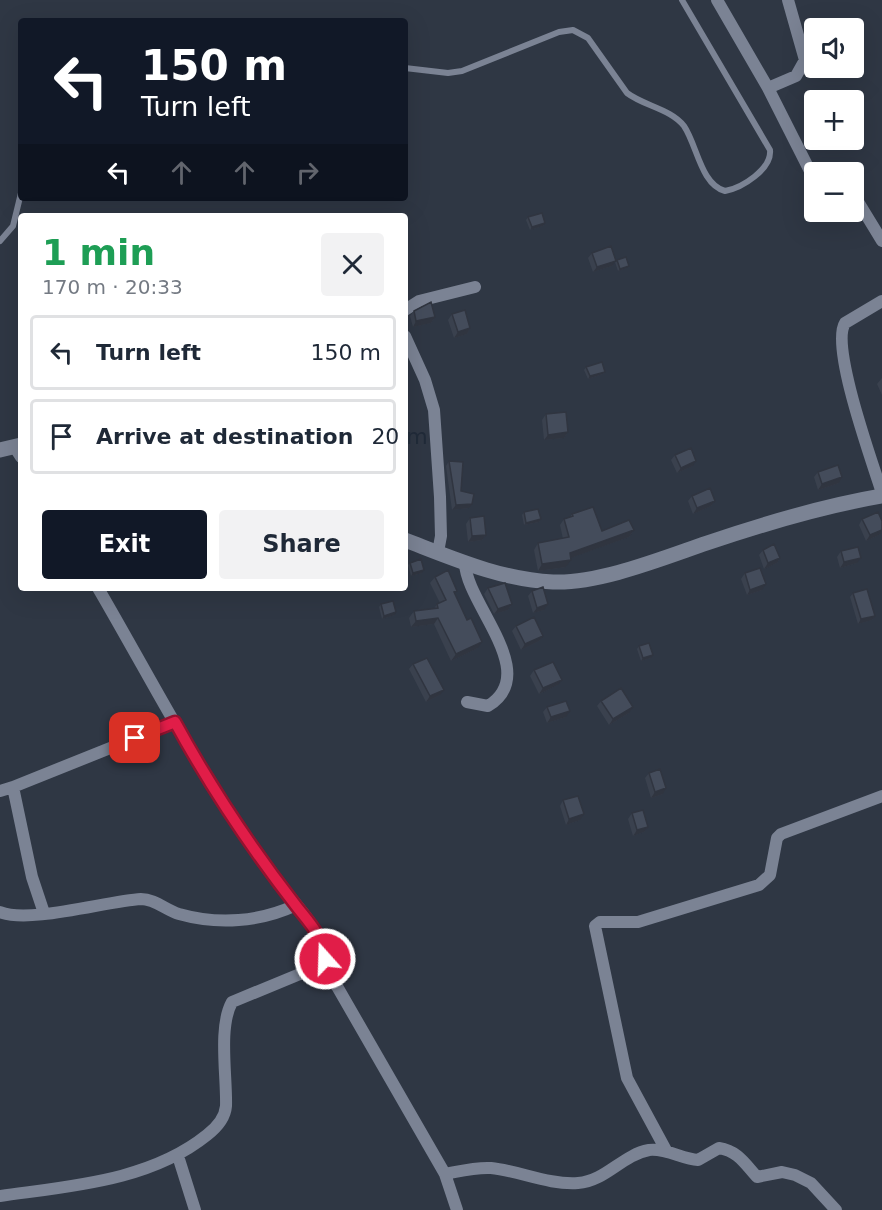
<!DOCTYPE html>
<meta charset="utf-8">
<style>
body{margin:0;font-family:"DejaVu Sans",sans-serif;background:#f2f2f3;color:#1f2937;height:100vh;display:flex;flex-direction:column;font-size:22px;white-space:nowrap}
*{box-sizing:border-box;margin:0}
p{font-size:20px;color:#747a83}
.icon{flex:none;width:33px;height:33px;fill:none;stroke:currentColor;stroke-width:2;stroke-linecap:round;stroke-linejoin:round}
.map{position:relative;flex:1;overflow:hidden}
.drawer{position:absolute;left:18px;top:213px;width:390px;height:378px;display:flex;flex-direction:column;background:#fff;border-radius:6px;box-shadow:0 6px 24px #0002}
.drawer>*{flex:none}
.banner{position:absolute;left:18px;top:18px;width:390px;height:183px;border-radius:6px;box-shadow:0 6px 24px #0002;background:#111827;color:#fff;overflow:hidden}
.tools{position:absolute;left:804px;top:18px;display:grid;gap:12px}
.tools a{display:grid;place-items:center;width:60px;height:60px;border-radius:6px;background:#fff;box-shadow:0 6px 24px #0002;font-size:30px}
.pin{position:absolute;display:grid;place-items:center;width:51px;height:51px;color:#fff;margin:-26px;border-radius:12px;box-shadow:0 3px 9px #0006}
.me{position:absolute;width:66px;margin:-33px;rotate:340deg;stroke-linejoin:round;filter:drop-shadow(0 0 4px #0008)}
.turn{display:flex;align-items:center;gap:21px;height:126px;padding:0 24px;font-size:27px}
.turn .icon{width:78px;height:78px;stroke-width:2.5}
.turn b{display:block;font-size:42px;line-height:51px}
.lanes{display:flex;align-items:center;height:57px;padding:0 24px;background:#0003;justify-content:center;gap:30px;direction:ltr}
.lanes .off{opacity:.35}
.round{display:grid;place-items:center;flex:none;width:63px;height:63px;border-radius:6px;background:#f2f2f3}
.headline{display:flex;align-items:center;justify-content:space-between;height:102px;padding:0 24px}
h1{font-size:36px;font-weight:800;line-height:45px;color:#1e9e55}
.primary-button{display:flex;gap:12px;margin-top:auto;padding:12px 24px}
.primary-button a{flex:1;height:69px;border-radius:6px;background:#111827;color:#fff;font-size:24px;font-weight:800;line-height:69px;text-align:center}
.primary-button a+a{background:#f2f2f3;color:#1f2937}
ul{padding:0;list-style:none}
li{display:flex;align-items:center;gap:18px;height:75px;margin:0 12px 9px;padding:0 12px;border:3px solid #e0e1e3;border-radius:6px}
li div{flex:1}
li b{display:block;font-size:22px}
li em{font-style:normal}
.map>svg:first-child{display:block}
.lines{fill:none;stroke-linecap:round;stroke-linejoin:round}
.lane{stroke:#7b8394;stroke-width:6}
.street{stroke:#7b8394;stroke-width:12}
.secondary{stroke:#7b8394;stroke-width:15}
.wall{fill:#3a414e}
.shaded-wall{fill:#303540}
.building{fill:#444c5b;stroke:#303540;stroke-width:1.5}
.route-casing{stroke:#92132f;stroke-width:15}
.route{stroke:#e11d48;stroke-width:10}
</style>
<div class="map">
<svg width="882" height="1210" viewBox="0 0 882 1210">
<rect width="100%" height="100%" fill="#2f3744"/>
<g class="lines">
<!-- lane -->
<path class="lane" d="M405,68L448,73L462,71L559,32L573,30L588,38L627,93C644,106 671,109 684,126C697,145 701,185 725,191C742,188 772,169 770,150L682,0
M0,241L13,226L21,193"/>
<!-- street -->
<path class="street" d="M717,0L768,88L814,179
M768,88L796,76L805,60L788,0
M854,195L882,241
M882,301L845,323C830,346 873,464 882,493
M405,310L419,301L475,287
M405,336L425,380L434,410L440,497L441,536L438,552
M14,446L21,457
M465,563C466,604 542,673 488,706L467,702
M0,791L13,787
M0,912C29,924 107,901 141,899C155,899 166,910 179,914C218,925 260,922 296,905
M44,913L32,877L13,787L175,722
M323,962L445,1174L457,1210
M667,1152L627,1078L595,926L600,922H638L759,885L770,875L777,838L781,834L882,796
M178,1156L195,1210
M445,1174C461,1171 476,1167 491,1168C520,1171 548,1185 578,1183C606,1181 622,1155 649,1150C666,1148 682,1159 698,1160L719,1148C738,1151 745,1164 757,1177L782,1172L795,1175L811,1183L836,1210
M0,1196C70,1186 150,1181 207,1135C216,1128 225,1119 226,1106C227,1077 218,1027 232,1002L312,969L325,959C327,933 285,893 270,872C204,783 154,684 98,588"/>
<!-- secondary -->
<path class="secondary" d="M0,450L21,445
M405,540C452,558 502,580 553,582C599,584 663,558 707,543C763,524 823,506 882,496"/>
</g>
<!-- wall -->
<path class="wall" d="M528,217L545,223L543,226L530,230L526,220Z
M592,253L616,261L617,260L627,268L618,271L615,262L612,266L593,272L588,258Z
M414,311L435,317L431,323L413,327L410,316Z
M452,314L470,328L467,334L454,338L448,320Z
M586,367L605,372L603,374L588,379L584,370Z
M882,378V395L877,384Z
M546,414L568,432L564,438L544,440L542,420Z
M675,455L693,466L677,473L671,460Z
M449,461L461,491L469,508L452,510L446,466Z
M818,472L839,483L818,490L814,477Z
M692,496L715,501L711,506L693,514L688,501Z
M524,512L541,519L539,522L524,525L522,515Z
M572,514L602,531L634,530L629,537L570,558L566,567L538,571L534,550L538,543L563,539L560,525L564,519L570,517Z
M470,518L486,535L482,540L468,542L466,524Z
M862,519L882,521L881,534L866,541L859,525Z
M763,550L780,558L777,563L764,569L759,555Z
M841,551L857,563L840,568L837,557Z
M410,563L422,573L411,576L408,565Z
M745,573L762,590L747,595L741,579Z
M435,577L455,594L478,648L451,661L434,624L411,627L409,618L414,611L434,609L437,604L440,603L430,583Z
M488,588L512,604L508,610L494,614L484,594Z
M532,591L544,610L533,613L528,596Z
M853,593L875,616L872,620L858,624L850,597Z
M381,604L395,615L382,619L379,607Z
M516,626L543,636L539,641L521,650L512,631Z
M639,646L651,658L641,661L637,649Z
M413,664L440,695L426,702L409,669Z
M534,670L558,685L539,694L530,676Z
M601,701L629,713L609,725L597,706Z
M547,707L566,717L547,723L543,712Z
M649,773L663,794L651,798L645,778Z
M563,800L580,820L566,825L560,806Z
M632,813L648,827L644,832L633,836L628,819Z"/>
<!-- shaded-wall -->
<path class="shaded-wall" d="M545,223L543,226L530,230L532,227Z
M616,261L612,266L593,272L597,267Z
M629,266L627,268L618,271L620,269Z
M435,317L431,323L413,327L416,321Z
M470,328L467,334L454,338L458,332Z
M605,372L603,374L588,379L590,376Z
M568,432L564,438L544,440L548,435Z
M696,461L693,466L677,473L681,468Z
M842,477L839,483L818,490L822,484Z
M715,501L711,506L693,514L697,508Z
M472,504L469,508L452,510L456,505Z
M541,519L539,522L524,525L526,523Z
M634,530L629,537L565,560L570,553Z
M882,530L881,534L866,541L870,535Z
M486,535L482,540L468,542L472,536Z
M780,558L777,563L764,569L768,563Z
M861,558L857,563L840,568L844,562Z
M571,560L566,567L538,571L542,564Z
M424,570L422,573L411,576L413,573Z
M766,584L762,590L747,595L750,590Z
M512,604L508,610L494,614L498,609Z
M548,604L544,610L533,613L537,608Z
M396,612L395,615L382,619L384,616Z
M875,616L872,620L858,624L861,619Z
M438,618L434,624L411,627L416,621Z
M543,636L539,641L521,650L525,644Z
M482,642L478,648L451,661L456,654Z
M653,655L651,658L641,661L643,658Z
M562,680L558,685L539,694L543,688Z
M444,690L440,695L426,702L430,696Z
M633,707L629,713L609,725L613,719Z
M570,711L566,717L547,723L551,717Z
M666,788L663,794L651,798L655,792Z
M584,814L580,820L566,825L569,819Z
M648,827L644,832L633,836L637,830Z"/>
<!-- building -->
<path class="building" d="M542,213L545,223L532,227L528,217Z
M611,246L616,261L597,267L592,253Z
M626,257L629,266L620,269L617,260Z
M431,302L435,317L416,321L414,311Z
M465,310L470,328L458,332L452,314Z
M602,362L605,372L590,376L586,367Z
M566,412L568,432L548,435L546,414Z
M691,448L696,461L681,468L675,455Z
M449,461L463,462L461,491L474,494L472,504L456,505Z
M838,465L842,477L822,484L818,472Z
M710,488L715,501L697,508L692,496Z
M593,507L602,531L629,520L634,530L570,553L571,560L542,564L538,543L569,537L564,519L573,516L572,514Z
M538,509L541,519L526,523L524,512Z
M878,512L882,521V530L870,535L862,519Z
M484,516L486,535L472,536L470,518Z
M774,544L780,558L768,563L763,550Z
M858,547L861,558L844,562L841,551Z
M421,559L424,570L413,573L410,563Z
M760,568L766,584L750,590L745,573Z
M448,570L457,591L454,592L467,620L471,618L482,642L456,654L438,618L416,621L414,611L438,608L437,604L446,600L435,577Z
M505,583L512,604L498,609L488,588Z
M543,587L548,604L537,608L532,591Z
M867,589L875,616L861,619L853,593Z
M393,601L396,612L384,616L381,604Z
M534,617L543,636L525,644L516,626Z
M649,643L653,655L643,658L639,646Z
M427,658L444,690L430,696L413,664Z
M553,662L562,680L543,688L534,670Z
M621,688L633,707L613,719L601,701Z
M566,701L570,711L551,717L547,707Z
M660,769L666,788L655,792L649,773Z
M578,796L584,814L569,819L563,800Z
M643,810L648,827L637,830L632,813Z"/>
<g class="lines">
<defs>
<path id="route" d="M135,738L175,722C211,788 251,848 297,907C308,921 326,940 325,959"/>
</defs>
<!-- route casing -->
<use href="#route" class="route-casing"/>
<!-- route -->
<use href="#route" class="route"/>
</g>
</svg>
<div class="tools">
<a><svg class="icon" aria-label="sound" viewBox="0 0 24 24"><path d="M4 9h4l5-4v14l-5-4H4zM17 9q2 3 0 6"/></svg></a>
<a>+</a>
<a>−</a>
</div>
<div class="pin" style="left:135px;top:738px;background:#d93025"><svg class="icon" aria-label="arrive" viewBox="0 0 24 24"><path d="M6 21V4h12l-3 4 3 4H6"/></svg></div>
<svg class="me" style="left:325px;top:959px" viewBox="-20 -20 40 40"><circle r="17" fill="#e11d48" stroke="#fff" stroke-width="3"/><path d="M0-11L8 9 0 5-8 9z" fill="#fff"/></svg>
<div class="banner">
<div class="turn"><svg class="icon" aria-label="left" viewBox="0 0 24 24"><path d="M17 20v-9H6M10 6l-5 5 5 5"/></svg><div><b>150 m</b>Turn left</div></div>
<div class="lanes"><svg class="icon" aria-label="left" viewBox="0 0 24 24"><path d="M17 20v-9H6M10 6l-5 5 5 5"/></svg><svg class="icon off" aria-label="ahead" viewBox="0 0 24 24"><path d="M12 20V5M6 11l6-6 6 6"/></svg><svg class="icon off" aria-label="ahead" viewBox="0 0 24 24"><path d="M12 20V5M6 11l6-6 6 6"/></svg><svg class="icon off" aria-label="right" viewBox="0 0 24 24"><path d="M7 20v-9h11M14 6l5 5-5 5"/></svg></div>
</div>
<section class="drawer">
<div class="headline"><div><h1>1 min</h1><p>170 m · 20:33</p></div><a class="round"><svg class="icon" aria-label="close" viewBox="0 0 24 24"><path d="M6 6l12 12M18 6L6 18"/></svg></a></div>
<ul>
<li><svg class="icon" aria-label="left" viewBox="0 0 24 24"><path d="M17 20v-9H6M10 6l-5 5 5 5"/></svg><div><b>Turn left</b></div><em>150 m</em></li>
<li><svg class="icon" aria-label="arrive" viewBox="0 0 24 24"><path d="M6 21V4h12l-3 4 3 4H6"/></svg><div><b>Arrive at destination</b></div><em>20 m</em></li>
</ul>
<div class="primary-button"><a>Exit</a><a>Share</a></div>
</section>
</div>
